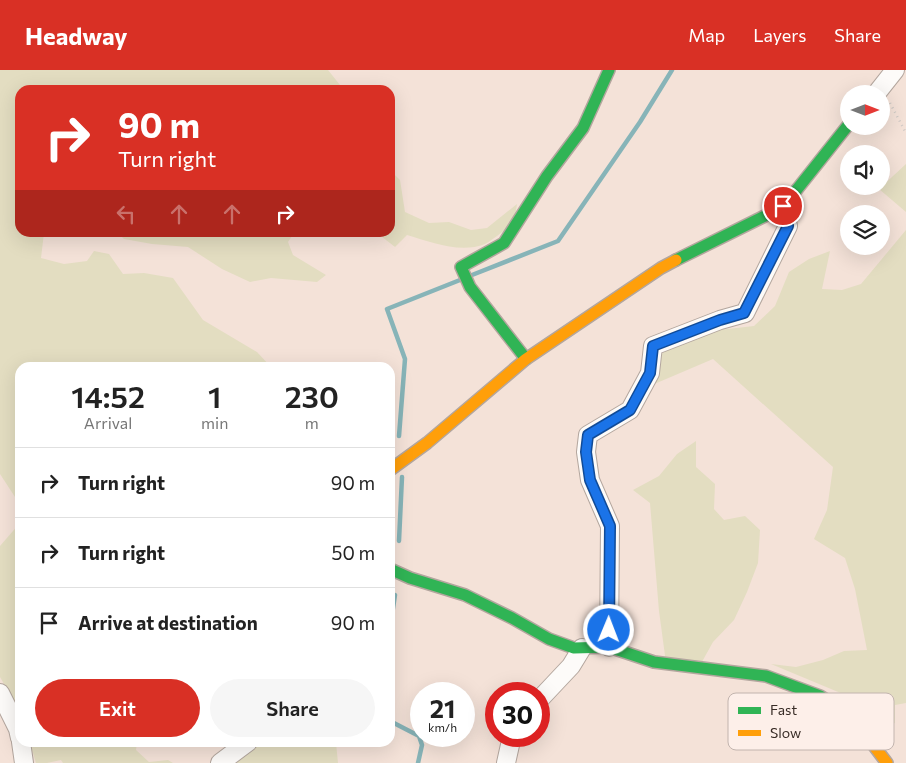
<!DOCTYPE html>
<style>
body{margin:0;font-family:Commissioner,sans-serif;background:#f6f6f6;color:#222;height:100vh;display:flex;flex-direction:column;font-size:19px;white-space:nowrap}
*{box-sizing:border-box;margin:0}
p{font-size:16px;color:#767676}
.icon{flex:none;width:28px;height:28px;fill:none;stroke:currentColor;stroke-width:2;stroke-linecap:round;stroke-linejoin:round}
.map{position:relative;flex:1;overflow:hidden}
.drawer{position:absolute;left:15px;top:292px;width:380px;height:385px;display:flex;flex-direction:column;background:#fff;border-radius:15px;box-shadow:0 5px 20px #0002}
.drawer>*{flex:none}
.guide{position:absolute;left:15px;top:15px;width:380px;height:152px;border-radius:15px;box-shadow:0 5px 20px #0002;background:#d93025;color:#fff;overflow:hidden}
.needle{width:32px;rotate:90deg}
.fabs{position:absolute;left:840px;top:15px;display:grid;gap:10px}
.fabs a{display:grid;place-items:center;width:50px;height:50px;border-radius:50%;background:#fff;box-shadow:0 5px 20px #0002;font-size:25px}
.speed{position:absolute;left:410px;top:612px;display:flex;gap:10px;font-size:25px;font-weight:700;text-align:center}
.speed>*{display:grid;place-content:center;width:65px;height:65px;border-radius:50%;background:#fff;box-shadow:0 5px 20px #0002;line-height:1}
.speed small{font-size:12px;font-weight:400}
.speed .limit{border:8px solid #d22;background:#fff;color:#111}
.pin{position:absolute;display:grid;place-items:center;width:42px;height:42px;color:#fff;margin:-21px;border:2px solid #fff;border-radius:50%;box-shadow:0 1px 5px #0007}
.me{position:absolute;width:55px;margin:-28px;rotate:1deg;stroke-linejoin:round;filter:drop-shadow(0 0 4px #0008)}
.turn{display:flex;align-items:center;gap:18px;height:105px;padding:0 20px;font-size:22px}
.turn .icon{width:65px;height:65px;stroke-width:2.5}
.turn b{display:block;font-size:35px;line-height:42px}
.lanes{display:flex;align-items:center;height:48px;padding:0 20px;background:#0003;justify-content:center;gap:25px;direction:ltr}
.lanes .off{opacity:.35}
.eta{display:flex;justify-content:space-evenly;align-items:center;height:85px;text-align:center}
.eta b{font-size:30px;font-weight:600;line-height:35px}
.button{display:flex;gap:10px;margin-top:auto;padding:10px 20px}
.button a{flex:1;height:58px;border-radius:30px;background:#d93025;color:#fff;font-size:20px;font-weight:600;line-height:58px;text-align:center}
.button a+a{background:#f6f6f6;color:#222}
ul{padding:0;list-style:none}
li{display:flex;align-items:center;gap:15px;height:70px;padding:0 20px;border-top:1px solid #e0e0e0}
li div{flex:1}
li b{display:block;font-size:19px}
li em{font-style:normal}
header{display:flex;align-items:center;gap:30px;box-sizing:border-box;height:70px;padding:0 25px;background:#d93025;color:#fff}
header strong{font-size:24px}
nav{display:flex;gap:28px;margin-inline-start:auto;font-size:18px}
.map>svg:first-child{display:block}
.green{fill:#e3ddc1}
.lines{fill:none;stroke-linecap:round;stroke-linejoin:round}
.stream{stroke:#87b4b8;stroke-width:4.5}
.street-casing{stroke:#b3a69e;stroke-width:20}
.fast-casing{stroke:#b3a69e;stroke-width:14}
.slow-casing{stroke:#b3a69e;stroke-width:14}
.path{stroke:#ccc7c3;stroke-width:2.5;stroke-dasharray:1 4;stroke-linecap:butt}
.street{stroke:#fdfbf9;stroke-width:18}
.fast{stroke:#30b455;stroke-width:11}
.slow{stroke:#ff9f0a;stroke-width:11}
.route-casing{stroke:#114b97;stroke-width:12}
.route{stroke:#1a73e8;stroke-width:9}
.key{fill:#fdefe9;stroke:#c2b4ae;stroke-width:1}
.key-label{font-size:14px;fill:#382c26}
</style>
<header>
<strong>Headway</strong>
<nav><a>Map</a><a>Layers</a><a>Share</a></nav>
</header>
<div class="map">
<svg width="906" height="693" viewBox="0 0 906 693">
<rect width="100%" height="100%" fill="#f4e2d8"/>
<!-- green -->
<path class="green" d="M0,0H328L344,20H20V162L44,163L41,188L64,194L87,191L94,181L109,184L123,204L144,203L173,208L203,250L257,282L271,297L20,298V642L0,607V476L19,454L15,427L0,404Z
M906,94V142L879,119Z
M390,100L400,110L405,142L429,153L449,152L471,160L487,158L517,134L514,153C505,159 495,169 485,174C460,184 431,172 407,165L395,177L377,163L390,162Z
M906,160V633L895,635V653L875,658L843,624L771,594L796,597L823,590L844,581L867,580L855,519L845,488L814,469L827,440L833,397L713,289L652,315L665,275L710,261L754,256L775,236L789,202L809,189L830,181L822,219L842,220L861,214Z
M118,163H294L288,172L293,185L326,205L317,212L271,208L250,212L222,199L188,177L152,174L124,169Z
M696,371V397L715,414L714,439L724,450L745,446L760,460L758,493L747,522L734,550L713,572L698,599L666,593L659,541L650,433L633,420L659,406L677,384Z
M247,672L336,673L338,693H219Z
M30,673H137L136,680L149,692L168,690L173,693H63L61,690L47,693H36Z"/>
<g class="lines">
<!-- stream -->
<path class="stream" d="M472,205L558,171L640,52L672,0
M399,366L405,289L387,239L460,210
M399,471L402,407
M390,552L392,545L395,525
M390,651L419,666L422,675L418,693"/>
<defs>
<path id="street" d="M876,24L895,0
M609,577L610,456L590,410L586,382L588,365L630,340L650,303L653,276L720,250L745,243L788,156L783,137
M0,623L18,659L20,668
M539,630L571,596L582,578
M21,672L24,693
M220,693L248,672
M506,693L512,666"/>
<path id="fast" d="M676,190L783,137L849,54
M526,289L470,217L461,197L504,173L547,106L583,58L609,0
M390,499L410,508L465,525L512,548L549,569L574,578L609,577L654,592L766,606L820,626L836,636"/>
<path id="slow" d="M390,400L427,373L526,289L661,198L676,190
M836,636C856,649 872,674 887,693"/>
</defs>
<!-- street casing -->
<use href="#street" class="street-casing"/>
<!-- fast casing -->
<use href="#fast" class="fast-casing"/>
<!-- slow casing -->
<use href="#slow" class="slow-casing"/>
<!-- path -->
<path class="path" d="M890,33L906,63"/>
<!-- street -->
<use href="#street" class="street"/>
<!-- fast -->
<use href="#fast" class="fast"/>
<!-- slow -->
<use href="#slow" class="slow"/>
</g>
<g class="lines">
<defs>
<path id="route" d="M609,560L610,456L590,410L586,382L588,365L630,340L650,303L653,276L720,250L744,243L788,156L783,136"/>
</defs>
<!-- route casing -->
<use href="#route" class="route-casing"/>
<!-- route -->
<use href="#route" class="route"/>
</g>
<!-- legend -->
<rect x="728" y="623" width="166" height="57" rx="8" class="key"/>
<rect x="738" y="637" width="23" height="7" fill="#30b455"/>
<rect x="738" y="660" width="23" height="6" fill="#ff9f0a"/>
<g class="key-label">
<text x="770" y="645">Fast</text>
<text x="770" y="668">Slow</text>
</g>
</svg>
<div class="fabs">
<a><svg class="needle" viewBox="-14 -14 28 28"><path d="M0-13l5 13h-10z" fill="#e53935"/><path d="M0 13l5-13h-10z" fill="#767676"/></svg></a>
<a><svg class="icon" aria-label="sound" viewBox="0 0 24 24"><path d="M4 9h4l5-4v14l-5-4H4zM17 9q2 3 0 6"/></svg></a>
<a><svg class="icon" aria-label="layers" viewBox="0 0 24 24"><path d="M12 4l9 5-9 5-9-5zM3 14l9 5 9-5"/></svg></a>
</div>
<div class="speed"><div>21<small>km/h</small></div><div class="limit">30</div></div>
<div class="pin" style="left:783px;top:136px;background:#d93025"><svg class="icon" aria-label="arrive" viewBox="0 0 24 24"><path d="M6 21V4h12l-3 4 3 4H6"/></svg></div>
<svg class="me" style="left:609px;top:560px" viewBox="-20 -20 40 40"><circle r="17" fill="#1a73e8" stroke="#fff" stroke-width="3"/><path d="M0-11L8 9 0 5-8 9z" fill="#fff"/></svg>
<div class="guide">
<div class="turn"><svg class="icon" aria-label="right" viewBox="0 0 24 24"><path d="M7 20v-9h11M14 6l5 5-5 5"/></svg><div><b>90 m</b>Turn right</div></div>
<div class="lanes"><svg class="icon off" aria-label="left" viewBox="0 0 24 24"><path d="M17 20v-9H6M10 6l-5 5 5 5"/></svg><svg class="icon off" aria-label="ahead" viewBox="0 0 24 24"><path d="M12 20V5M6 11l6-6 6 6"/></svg><svg class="icon off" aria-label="ahead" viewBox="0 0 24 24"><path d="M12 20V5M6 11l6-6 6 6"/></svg><svg class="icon" aria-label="right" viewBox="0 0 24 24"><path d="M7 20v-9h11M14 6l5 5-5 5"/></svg></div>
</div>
<section class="drawer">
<div class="eta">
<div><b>14:52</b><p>Arrival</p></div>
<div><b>1</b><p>min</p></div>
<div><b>230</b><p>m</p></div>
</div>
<ul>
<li><svg class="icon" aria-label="right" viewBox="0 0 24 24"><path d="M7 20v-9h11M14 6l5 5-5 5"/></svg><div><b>Turn right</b></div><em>90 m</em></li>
<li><svg class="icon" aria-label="right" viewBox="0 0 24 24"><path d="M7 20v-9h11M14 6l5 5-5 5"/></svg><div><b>Turn right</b></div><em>50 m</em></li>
<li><svg class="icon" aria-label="arrive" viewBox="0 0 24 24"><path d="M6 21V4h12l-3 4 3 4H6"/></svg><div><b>Arrive at destination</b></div><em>90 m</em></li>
</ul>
<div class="button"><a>Exit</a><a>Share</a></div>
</section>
</div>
